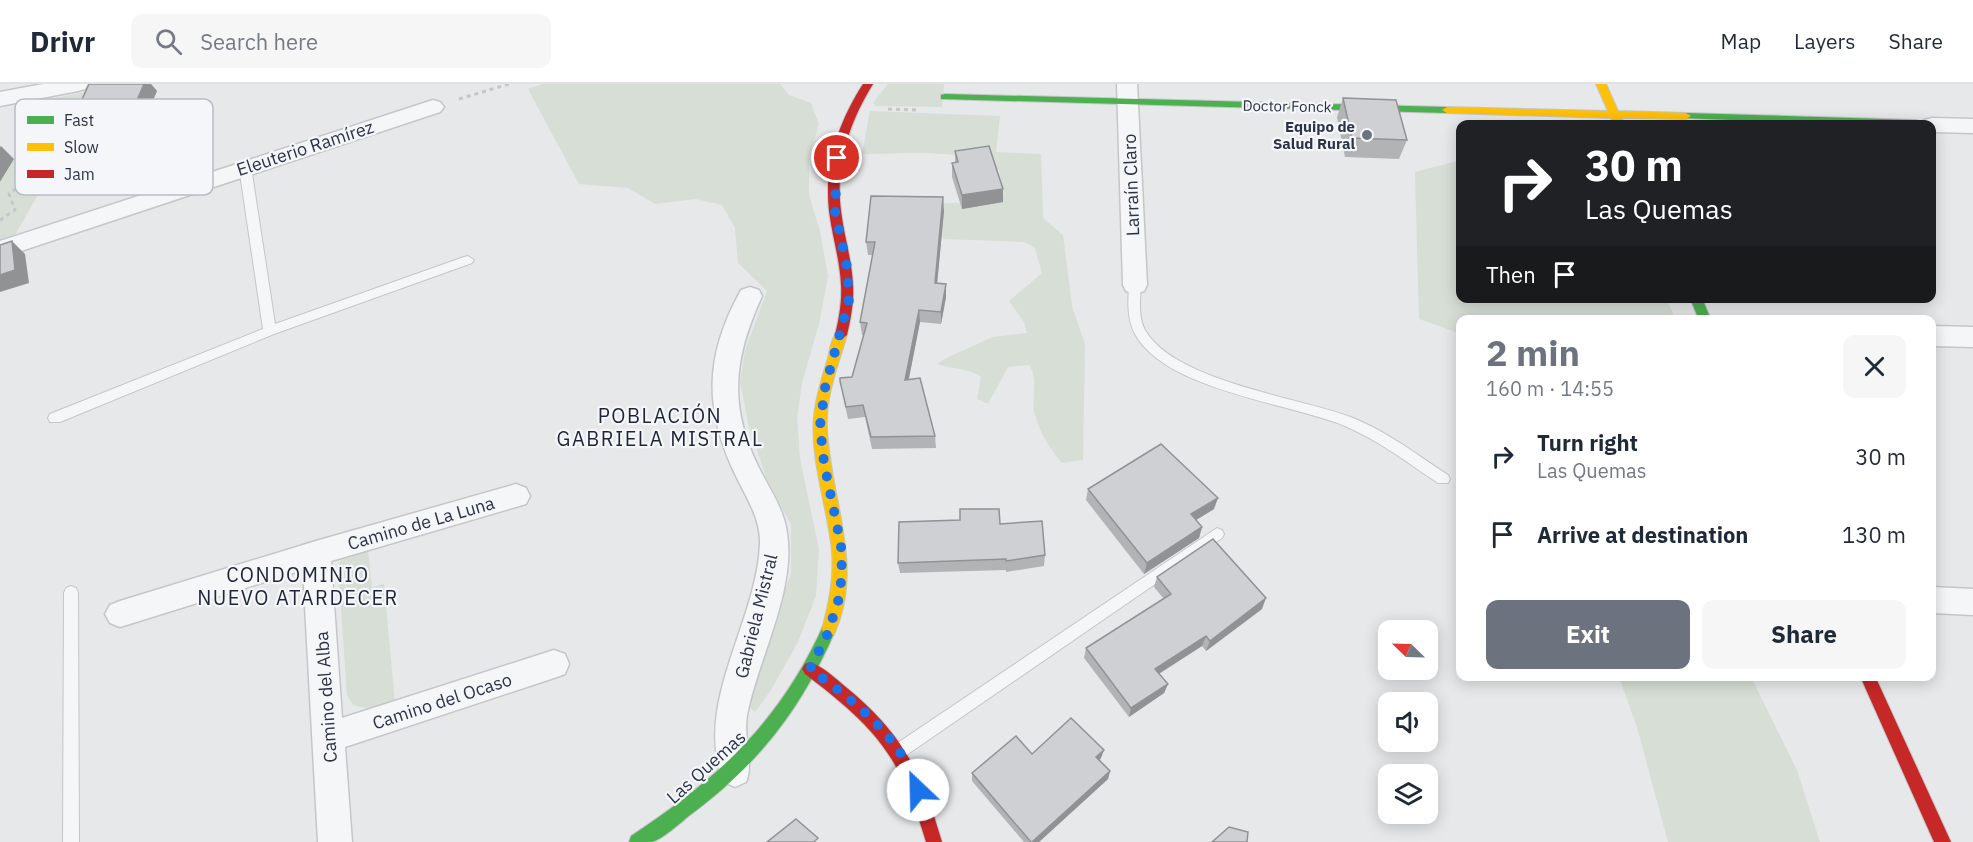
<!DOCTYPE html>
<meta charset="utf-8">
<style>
body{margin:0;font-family:"IBM Plex Sans",sans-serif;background:#f6f6f7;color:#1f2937;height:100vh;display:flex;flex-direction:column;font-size:22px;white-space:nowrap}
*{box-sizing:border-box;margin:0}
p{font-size:20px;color:#747a83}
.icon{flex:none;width:33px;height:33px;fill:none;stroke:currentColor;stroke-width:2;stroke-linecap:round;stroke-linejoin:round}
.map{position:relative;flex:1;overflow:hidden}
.panel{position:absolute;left:1456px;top:231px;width:480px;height:366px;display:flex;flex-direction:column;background:#fff;border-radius:12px;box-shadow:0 3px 15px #0003}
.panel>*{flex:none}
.banner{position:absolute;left:1456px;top:36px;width:480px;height:183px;border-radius:12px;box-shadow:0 3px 15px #0003;background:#202124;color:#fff;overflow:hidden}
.needle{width:39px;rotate:293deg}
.fabs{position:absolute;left:1378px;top:536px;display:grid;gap:12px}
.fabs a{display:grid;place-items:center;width:60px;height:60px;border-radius:12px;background:#fff;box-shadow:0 3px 15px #0003;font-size:30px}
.pin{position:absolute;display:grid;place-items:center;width:51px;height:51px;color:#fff;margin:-26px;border:3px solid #fff;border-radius:50%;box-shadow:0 2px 6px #0007}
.me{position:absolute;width:66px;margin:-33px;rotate:336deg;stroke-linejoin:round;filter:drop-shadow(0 0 4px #0008)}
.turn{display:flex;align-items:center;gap:21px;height:126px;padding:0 30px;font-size:27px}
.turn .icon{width:78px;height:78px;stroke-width:2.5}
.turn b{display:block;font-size:42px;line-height:51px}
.then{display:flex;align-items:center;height:57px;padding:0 30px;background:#0003;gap:12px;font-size:22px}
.round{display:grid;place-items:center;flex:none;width:63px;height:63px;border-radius:12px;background:#f6f6f7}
.headline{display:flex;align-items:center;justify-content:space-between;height:102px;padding:0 30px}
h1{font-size:36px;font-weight:700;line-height:45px;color:#6c737f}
.action{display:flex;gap:12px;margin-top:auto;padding:12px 30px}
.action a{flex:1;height:69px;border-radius:12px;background:#6c737f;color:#fff;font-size:24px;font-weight:700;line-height:69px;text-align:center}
.action a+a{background:#f6f6f7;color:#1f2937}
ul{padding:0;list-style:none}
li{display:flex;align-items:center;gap:18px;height:78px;padding:0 30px}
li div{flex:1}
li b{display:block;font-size:22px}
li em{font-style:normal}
header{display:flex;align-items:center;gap:36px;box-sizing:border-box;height:84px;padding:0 30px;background:#fff;border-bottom:2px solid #e0e1e3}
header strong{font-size:28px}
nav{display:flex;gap:33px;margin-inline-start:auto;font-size:21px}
.search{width:420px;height:54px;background:#f6f6f7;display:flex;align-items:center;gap:15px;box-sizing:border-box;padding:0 21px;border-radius:12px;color:#747a83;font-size:22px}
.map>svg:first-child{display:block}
.green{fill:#d6ded6}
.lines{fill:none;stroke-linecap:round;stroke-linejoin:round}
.lane-casing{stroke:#c4c6c8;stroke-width:2}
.street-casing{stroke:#c4c6c8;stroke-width:3}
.fast-casing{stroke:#c4c6c8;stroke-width:2}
.slow-casing{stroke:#c4c6c8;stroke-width:2}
.jam-casing{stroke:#c4c6c8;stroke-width:2}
.path{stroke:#c5c6ca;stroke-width:3;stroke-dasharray:4 4;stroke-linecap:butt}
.lane{fill:#f5f6f7;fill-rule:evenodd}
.street{fill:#f5f6f7;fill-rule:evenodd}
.fast{fill:#4caf50;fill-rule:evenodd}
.slow{fill:#ffc107;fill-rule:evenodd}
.jam{fill:#c62828;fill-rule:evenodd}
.wall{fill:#b1b3b5}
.shaded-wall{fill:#909294}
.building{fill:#ced0d3;stroke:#909294;stroke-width:1.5}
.route{stroke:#1a73e8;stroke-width:10;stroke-dasharray:0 18}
.poi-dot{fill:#6c737f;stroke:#f4f6f9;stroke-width:2}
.labels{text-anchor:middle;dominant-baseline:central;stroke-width:4.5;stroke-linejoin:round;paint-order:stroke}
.far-street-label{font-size:15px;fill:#2b3445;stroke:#f4f6f9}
.far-poi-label{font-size:15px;font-weight:bold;fill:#2b3445;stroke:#f4f6f9;text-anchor:end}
.street-label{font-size:18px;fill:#2b3445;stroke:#f4f6f9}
.neighbourhood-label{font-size:20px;letter-spacing:1.5px;fill:#1d2536;stroke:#f4f6f9}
.key{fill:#f4f6f9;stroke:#b8bcc3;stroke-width:1.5}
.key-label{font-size:16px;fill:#2b3445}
</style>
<header>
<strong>Drivr</strong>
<div class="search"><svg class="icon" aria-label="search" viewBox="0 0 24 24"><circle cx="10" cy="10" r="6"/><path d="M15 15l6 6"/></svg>Search here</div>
<nav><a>Map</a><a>Layers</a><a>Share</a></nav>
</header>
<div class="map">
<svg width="1973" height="758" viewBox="0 0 1973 758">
<rect width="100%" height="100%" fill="#e6e8ea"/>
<!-- green -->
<path class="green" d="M543,0H780L789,11L811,19L819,40L809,72V111L820,147L828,192L819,240L802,299L797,334L800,375L819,465L816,512L797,560L771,606L755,628L747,621L757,571L791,491V441L766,393L748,339L740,298L745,266L767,207L738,179L735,144L722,121L696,115L655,120L628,104L579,100L528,5Z
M888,0H944L942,23L875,22L873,19Z
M97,6L9,162L0,165V99L48,15Z
M870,27L1000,32L996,68L1041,70L1043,134L1063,151L1072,222L1085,260L1083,376L1062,379C1050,365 1040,349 1035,331C1030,313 1040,297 1029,281L1008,283L988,320L977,315L981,293C970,284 951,285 937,280L948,273L993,253L1027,249L1024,238L1009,217L1042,189L1035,164L1024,158L943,155L937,134L942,119H991L1004,110L999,86C966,63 902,70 862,70Z
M1461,76V214L1667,215L1675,235L1461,236V250L1419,235L1415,88Z
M368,466L372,503L384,500L395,619L375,626L353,621L347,611L338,481L342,475Z
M1619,593H1751L1797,686L1820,758H1668L1637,643Z"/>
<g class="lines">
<defs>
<path id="lane" d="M245,79L251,83L275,240L464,173L468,172L474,176L472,179L274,250L60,338H50L48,334L50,330L263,245L239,83Z
M1135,197L1141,201C1140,215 1138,233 1145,246C1175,298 1299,313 1353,334C1388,348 1417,371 1448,391L1450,395L1448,399H1438C1408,379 1378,356 1345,342C1289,319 1165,306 1135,250C1127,235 1128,218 1129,201Z
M1217,444L1222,446L1224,450L1222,454L905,672L899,675L893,672L891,667L893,662Z
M71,502L76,504L78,509L79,758H63L64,509L66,504Z"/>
<path id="street" d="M43,0H88L85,5L78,7L0,22V8Z
M1117,0H1137L1147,201L1144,207L1135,210L1126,207L1123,201Z
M433,16L440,18L444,23L440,28L0,174V157Z
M1932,34L1973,35V49L1932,48V40H1922L1924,36Z
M750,203L759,206L762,212C734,273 728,321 758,382C769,404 784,425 787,449C796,507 758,575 747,631C743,655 754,681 746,698L735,703L724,698C692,622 757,538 760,460C761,435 746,413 736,392C703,324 705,271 741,206Z
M1932,242L1973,243V263L1932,262Z
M516,400L526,404L530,412L526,420L331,477L342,634L554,566L565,570L569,580L565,590L554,594L345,663L352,758H318L303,486L120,543L110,539L105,530L110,521L120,517L316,457Z
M1932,503L1973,505V531L1932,529Z"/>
<path id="fast" d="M945,10L1447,23L1452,26L1447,29L941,15V11Z
M1686,29L1917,36L1922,40H1830L1682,34V30Z
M1690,214H1702L1711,236H1699Z
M829,538L834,540L836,545C802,624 759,680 690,731C680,739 663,755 652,758C645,758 635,758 629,758L631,752C719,694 780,638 824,540Z"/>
<path id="slow" d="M1596,0H1606L1618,27L1686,29L1691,32L1686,35L1622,34L1624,40H1614L1611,34L1447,29L1442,26L1447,23L1608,27Z
M841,246L847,251C838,281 825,313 827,345C830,414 865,483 834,550L829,552L824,550L822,545C829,519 834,495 832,468C828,423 810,378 814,332C816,312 822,293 828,274C830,265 832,249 841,246Z"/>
<path id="jam" d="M863,0H873C849,39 835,81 841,127C844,152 852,176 853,201C854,218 851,234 847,251L841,256L835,251C839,234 842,218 841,201C840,176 832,152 829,127C824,81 838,39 863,0Z
M810,578C824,583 836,595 847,604C904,651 922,690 942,758H926C900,671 876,644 805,590L802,585L805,580Z
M1860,592H1875L1951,758H1934Z"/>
</defs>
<!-- lane casing -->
<use href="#lane" class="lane-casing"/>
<!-- street casing -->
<use href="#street" class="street-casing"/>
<!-- fast casing -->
<use href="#fast" class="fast-casing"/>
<!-- slow casing -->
<use href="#slow" class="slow-casing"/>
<!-- jam casing -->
<use href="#jam" class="jam-casing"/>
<!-- path -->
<path class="path" d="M459,15L509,0
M888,25L919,26
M0,136L15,126L9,110L29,95L67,28"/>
<!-- lane -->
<use href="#lane" class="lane"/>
<!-- street -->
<use href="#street" class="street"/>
<!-- fast -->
<use href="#fast" class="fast"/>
<!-- slow -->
<use href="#slow" class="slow"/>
<!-- jam -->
<use href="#jam" class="jam"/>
</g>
<!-- wall -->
<path class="wall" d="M89,0H151L157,7L143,39L86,45L75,31Z
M1343,14L1407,56L1399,75L1345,73L1337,33Z
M955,67L1003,105V118L962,125L952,93V79H955Z
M944,127L937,199L946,200V213L941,240L920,238L909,295L935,352L936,364L872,365L865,333L848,335L840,297L852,293L864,251H862L860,238L873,171H868L866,158Z
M1088,405L1214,425L1196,436L1202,443L1199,454L1144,490L1086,416Z
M1000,440L1045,471L1044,482L1006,488V486L900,489L898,479Z
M1157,493L1262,525L1206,567L1202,562L1159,590L1168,600L1164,609L1129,633L1084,574L1086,564L1164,515L1154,503Z
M1032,670L1101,674L1100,676L1110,687L1108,695L1039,758H1024L972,697V689Z"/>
<!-- shaded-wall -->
<path class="shaded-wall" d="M144,0H151L157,7L143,39L133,26Z
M1,62L14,75L0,98V63Z
M1003,105V118L962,125V111Z
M943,113L944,127L936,212L935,199Z
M12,157L25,170L29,199L0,208V191Z
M946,200V213L941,240V228Z
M919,226L920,238L906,308L905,296Z
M1218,414L1214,425L1188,441L1191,430Z
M1202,443L1199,454L1144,490L1147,479Z
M1266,514L1262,525L1206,567L1210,557Z
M1206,552L1202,562L1152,594L1155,585Z
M1168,600L1164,609L1129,633L1131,624Z
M1104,666L1101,674L1094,681L1096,673Z
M1110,687L1108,695L1039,758H1032Z"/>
<!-- building -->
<path class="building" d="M89,0H144L133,26L75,31Z
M1343,14L1396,16L1407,56L1352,54Z
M989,62L1003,105L962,111L952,79L958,78L955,67Z
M871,112L943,113L935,199L946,200L941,228L919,226L905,296L920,294L935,352L871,353L863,321L846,323L840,297V294L852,293L867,239L860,238L875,158H866Z
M12,157L15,186L0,191V161Z
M1161,360L1218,414L1191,430L1202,443L1147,479L1088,405Z
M960,425H999L1000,440L1042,437L1045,471L1006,477V475L898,479L899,438L960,436Z
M1213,455L1266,514L1210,557L1206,552L1155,585L1168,600L1131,624L1086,564L1171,510L1157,493Z
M1071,634L1104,666L1096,673L1110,687L1032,758H1031L972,689L1016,652L1032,670Z
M796,735L818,754L814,758H767Z
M1229,743L1248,748L1247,758H1212Z"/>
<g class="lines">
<!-- route -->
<path class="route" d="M837,74L835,127L847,183L849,216L825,304L820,342L824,379L841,461L842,491L838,518L827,551L810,585C854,617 901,652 918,706"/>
</g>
<!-- markers -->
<circle class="poi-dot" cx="1367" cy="51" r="6"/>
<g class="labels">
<!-- far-street labels -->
<g class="far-street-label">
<text transform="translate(1287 22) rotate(1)">Doctor Fonck</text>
</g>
<!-- far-poi labels -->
<g class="far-poi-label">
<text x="1355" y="42">Equipo de<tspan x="1355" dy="17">Salud Rural</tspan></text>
</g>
<!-- street labels -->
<g class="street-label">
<text transform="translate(305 64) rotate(-18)">Eleuterio Ramírez</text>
<text transform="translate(1131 101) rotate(-92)">Larraín Claro</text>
<text transform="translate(421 439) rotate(-16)">Camino de La Luna</text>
<text transform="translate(756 532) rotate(-76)">Gabriela Mistral</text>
<text transform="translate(326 613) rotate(-94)">Camino del Alba</text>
<text transform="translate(442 617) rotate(-18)">Camino del Ocaso</text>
<text transform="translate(706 683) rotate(-42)">Las Quemas</text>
</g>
<!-- neighbourhood labels -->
<g class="neighbourhood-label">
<text x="660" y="331">POBLACIÓN<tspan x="660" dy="23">GABRIELA MISTRAL</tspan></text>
<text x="298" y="490">CONDOMINIO<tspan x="298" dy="23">NUEVO ATARDECER</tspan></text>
</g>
</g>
<!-- legend -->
<rect x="15" y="15" width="198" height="96" rx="9" class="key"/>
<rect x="27" y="32" width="27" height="8" fill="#4caf50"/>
<rect x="27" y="59" width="27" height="8" fill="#ffc107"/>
<rect x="27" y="86" width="27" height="8" fill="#c62828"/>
<g class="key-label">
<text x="64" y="42">Fast</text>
<text x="64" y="69">Slow</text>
<text x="64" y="96">Jam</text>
</g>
</svg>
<div class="fabs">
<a><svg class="needle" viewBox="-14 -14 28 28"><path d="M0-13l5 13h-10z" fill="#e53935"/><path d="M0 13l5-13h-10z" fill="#747a83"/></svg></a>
<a><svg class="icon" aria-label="sound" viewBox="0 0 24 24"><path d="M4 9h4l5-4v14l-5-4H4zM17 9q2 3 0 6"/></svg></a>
<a><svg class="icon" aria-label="layers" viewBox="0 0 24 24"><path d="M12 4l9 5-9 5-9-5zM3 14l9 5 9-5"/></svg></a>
</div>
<div class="pin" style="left:837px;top:74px;background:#d93025"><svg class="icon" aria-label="arrive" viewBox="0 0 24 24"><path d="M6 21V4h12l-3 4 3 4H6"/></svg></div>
<svg class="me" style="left:918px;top:706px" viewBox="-20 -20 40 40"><circle r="19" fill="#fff"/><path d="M0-13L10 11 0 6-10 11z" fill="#1a73e8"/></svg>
<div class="banner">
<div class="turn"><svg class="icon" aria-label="right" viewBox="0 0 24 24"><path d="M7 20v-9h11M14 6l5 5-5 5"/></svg><div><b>30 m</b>Las Quemas</div></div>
<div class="then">Then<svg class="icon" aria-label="arrive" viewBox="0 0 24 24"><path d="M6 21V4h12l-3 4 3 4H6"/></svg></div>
</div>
<section class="panel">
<div class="headline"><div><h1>2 min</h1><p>160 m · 14:55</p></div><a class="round"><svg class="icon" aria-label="close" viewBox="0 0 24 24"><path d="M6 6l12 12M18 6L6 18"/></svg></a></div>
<ul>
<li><svg class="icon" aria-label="right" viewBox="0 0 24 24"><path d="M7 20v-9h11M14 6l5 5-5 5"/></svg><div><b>Turn right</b><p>Las Quemas</p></div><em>30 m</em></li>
<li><svg class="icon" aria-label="arrive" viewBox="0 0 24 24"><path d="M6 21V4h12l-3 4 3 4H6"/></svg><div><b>Arrive at destination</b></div><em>130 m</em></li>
</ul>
<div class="action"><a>Exit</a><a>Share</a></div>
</section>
</div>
